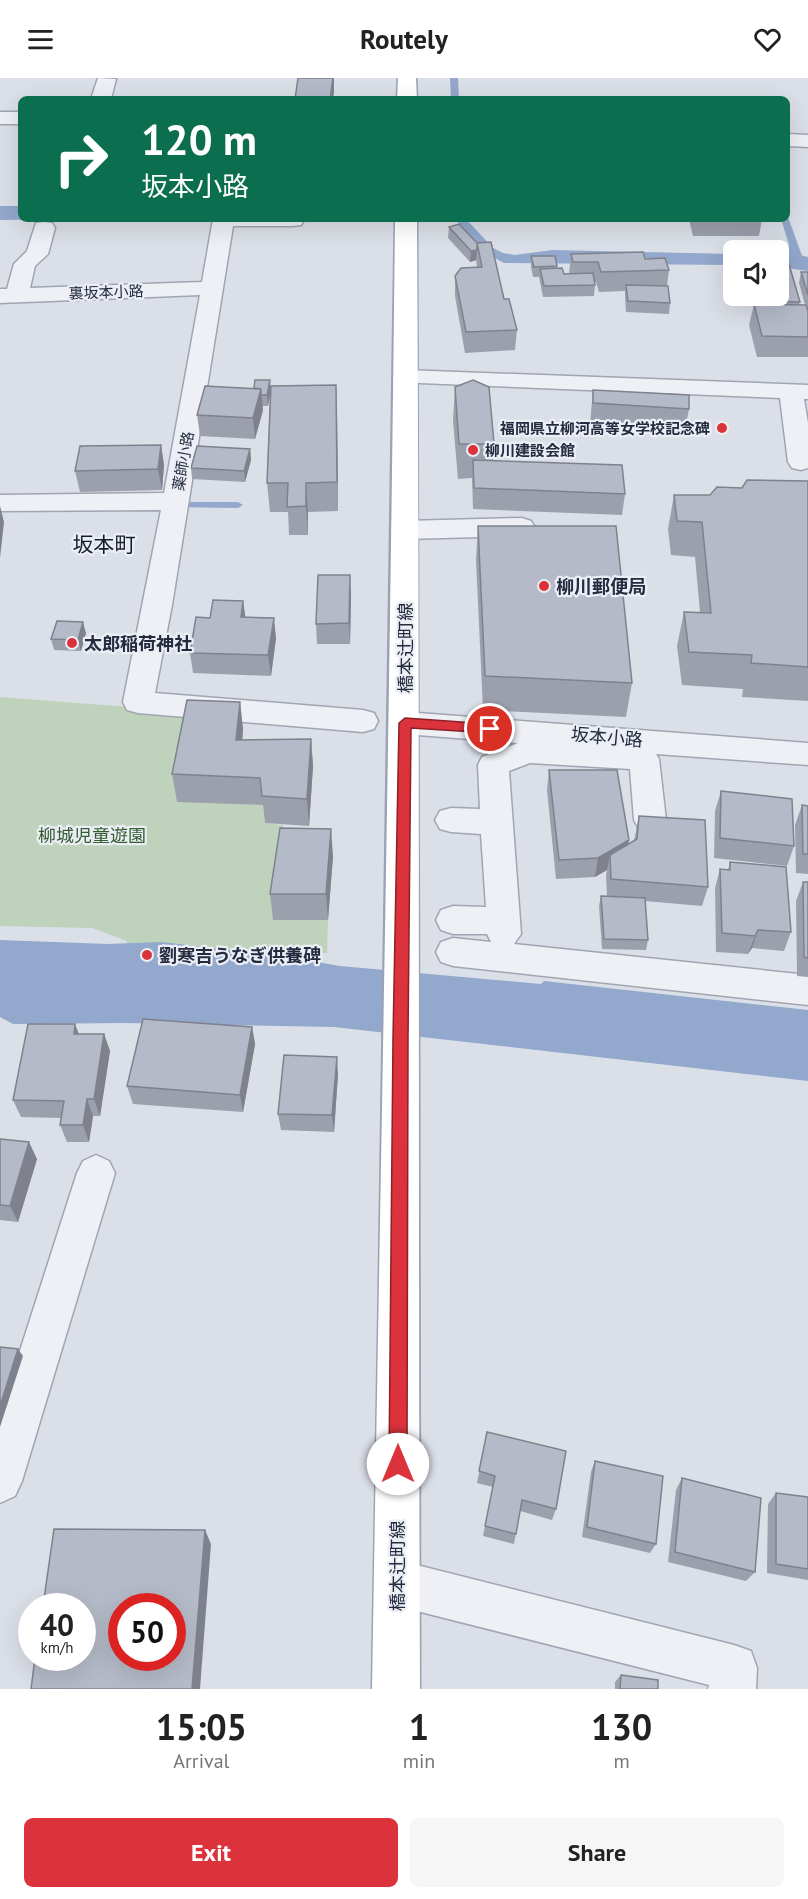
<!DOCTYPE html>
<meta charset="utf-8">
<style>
body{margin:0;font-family:"PT Sans","Noto Sans JP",sans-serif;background:#f6f6f6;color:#222;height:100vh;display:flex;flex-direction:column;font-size:22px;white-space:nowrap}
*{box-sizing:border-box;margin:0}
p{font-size:20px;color:#767676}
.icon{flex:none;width:33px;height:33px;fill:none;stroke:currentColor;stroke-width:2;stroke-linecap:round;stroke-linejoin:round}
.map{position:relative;height:1611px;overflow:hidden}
.drawer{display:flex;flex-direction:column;background:#fff;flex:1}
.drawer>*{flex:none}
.banner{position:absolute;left:18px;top:18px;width:772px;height:126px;border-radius:9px;box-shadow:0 6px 24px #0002;background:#0b6e4f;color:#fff;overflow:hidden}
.buttons{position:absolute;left:723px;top:162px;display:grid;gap:12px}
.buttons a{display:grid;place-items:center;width:66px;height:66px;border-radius:9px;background:#fff;box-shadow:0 6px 24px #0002;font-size:30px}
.speed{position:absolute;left:18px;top:1515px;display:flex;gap:12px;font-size:30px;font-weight:700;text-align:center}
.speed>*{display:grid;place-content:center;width:78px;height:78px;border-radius:50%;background:#fff;box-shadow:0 6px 24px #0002;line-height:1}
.speed small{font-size:15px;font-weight:400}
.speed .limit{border:9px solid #d22;background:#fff;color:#111}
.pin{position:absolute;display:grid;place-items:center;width:51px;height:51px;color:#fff;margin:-26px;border:3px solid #fff;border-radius:50%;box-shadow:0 2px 6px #0007}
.me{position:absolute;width:66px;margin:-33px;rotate:0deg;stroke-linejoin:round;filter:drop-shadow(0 0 4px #0008)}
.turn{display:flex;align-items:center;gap:21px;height:126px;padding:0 24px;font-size:27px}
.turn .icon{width:78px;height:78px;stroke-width:2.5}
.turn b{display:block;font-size:42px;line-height:51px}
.eta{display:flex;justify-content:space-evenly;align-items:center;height:102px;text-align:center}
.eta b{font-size:36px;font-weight:600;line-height:42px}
.button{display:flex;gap:12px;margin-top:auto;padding:12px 24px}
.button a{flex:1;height:69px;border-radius:9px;background:#db323b;color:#fff;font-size:24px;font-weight:600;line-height:69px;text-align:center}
.button a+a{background:#f6f6f6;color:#222}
header{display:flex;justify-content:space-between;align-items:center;height:78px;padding:0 24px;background:#fff;font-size:27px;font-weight:600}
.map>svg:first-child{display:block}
.green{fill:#bfd2bc}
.water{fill:#92a8cc}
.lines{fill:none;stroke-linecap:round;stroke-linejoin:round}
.stream{fill:#92a8cc;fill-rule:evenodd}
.minor-casing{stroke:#a0a5b1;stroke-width:3}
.major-casing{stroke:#9aa2b4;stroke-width:3}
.minor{fill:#eef0f5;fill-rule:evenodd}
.major{fill:#fff;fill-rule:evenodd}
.wall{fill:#9ca0ac}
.shaded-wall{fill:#7f828c}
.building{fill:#b5bac8;stroke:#7f828c;stroke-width:1.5;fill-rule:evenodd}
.route{fill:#db323b;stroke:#8e2026;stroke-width:1.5}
.poi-dot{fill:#db323b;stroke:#ebeef5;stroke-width:2}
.labels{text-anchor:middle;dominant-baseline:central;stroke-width:4.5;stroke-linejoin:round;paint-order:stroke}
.far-street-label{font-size:15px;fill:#242b3f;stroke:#ebeef5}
.far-poi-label{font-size:15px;font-weight:bold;fill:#242b3f;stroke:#ebeef5;text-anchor:end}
.poi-label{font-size:18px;font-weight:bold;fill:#242b3f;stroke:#ebeef5;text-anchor:start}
.street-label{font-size:18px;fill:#242b3f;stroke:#ebeef5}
.park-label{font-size:18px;fill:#345c30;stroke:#ebeef5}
.quarter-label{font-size:21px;fill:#171d2f;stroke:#ebeef5}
</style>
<header><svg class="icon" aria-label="menu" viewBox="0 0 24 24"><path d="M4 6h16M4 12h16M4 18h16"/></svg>Routely<svg class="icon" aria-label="heart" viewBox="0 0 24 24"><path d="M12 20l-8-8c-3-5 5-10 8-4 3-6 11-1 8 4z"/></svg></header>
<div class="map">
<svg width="808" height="1611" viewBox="0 0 808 1611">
<rect width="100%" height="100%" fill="#dbdfe7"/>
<!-- green -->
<path class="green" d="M0,619L195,634L177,723L263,727L265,745L283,747L273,842H328L327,875L181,871L120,890L127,863L92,850L0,848Z"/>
<!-- water -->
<path class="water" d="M0,128H21V141H89L0,142Z
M455,141H466L493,170L503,175L515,177L552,172L733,176V187L504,185L489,177Z
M787,166L800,177L808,179V193L779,189L778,176H788Z
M0,862L108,866L162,864L289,879L340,888L541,906L544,903L808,932V1003L334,949L125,945L13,946L0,939Z"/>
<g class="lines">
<!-- stream -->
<path class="stream" d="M450,0H458L459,21H451Z
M788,139L805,186L803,188L795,186L781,141Z
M171,424H238L243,427L238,430L167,429L166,427Z"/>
<defs>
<path id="minor" d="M98,0L116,1L111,21H91Z
M0,34H21V46H0Z
M788,56L808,57V69L788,68Z
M213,141L304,142L301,147L293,148H233L172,527L155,615L363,632L374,635L378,643L374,651L363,654L138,635L127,632L123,624L161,432L0,433V417L164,415L200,217L0,225V211H7L14,186L27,173L36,145L44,144L52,145L55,150L48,176L35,188L30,210L202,204Z
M405,292L808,307V321H804L808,345V390L801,392L792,390L788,384L780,320L396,304L393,299L396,294Z
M522,440L531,443L535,449L531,455L522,458L404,461L395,458L391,452L395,446L404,443Z
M405,634L808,665V687L656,676L659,681L666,742L661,751L650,754L639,751L634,742L630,691L530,685L509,693L521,856L514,866L808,897V927L453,888L441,884L436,874L441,864L453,860L491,864L487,856H453L441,852L436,842L441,832L453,828L486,829L481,756L451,754L440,751L435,742L440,733L451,730L480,731L478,687L482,679L518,665L405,656L394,653L390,645L394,637Z
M96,1077L109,1083L115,1095L22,1403L15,1418L0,1425V1335L77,1095L83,1083Z
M397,1482L734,1567L751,1573L757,1590L756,1611H708L709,1607L397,1528L381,1521L374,1505L381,1489Z"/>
<path id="major" d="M398,0H416L417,21H397Z
M395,141H417C420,631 418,1121 420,1611H372C380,1121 390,631 395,141Z"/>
</defs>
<!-- minor casing -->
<use href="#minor" class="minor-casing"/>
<!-- major casing -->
<use href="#major" class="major-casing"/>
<!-- minor -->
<use href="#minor" class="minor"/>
<!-- major -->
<use href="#major" class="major"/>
</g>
<!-- wall -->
<path class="wall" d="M689,141H762L759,158H693Z
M449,149L477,165L504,221L517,252L515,272L465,275L455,218V198L477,189L476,182L470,184L448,160Z
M571,176L645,181L669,192L667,208L670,225L669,236L626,234L625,218V213L599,214L596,204H595V207L594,218L543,219L539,199H533L531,189V178L557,188V191L564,196H569Z
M801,194H808V279H757L749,247L754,226L757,227L755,218H778L800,224L799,227H805L799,205Z
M455,309L494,366L493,383L625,416L622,437L473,431L472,400L458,401L453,343Z
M270,311L337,335L338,433L308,434V457H289L288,434H270L267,405L270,316L268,328H262L263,332L255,361L200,358L197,337Z
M593,312L689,331L685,352L590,346Z
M161,367L164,387L162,412L80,414L75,393Z
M250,371L251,382L245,404L192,401L191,390Z
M808,403V623L742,619L743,611L682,607L677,568L684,534H700L695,479L671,477L668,451L674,417H710L742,410Z
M478,448L632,605L626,639L483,632L476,482Z
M351,517L350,566H317L316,546Z
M243,523L245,539L276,560L271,598L193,595L190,575L210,540Z
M86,555L81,573L54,572L51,561Z
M240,624L243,652L242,662L311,661L313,688L309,748L265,745L263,727L177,724L172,696Z
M549,692L628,767L634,763L639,738L708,809L702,828L645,823L648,862L646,872L602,871L599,828L601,818H607L606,797L607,792L595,799L556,801L547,712Z
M721,713L794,768L787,788L714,780L715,733Z
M802,727L808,728V796L796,795L795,747Z
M333,778L328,842H273L270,816Z
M730,784L791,854L784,873L752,870L748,876L716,874L715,810L720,791L728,792Z
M803,804H808V899L797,898L796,823Z
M252,949L255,966L243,1034L133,1026L127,1008Z
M79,956H104L110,973L100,1038H93L89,1064H67L60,1047L61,1040L21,1039L13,1022Z
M338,996L334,1054L281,1052L278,1036Z
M0,1061L37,1081L18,1144L0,1142Z
M487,1354L556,1431L552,1442L520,1433L514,1466L483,1458L493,1409L477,1405Z
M595,1383L656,1466L650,1475L582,1459L591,1394Z
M682,1400L755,1494L746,1503L668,1484L676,1412Z
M776,1415L808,1419V1502L767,1495L768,1426Z
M621,1597L658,1611H615V1604Z"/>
<!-- shaded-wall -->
<path class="shaded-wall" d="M333,0H334V14L333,21H330Z
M477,172L476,182L470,184L471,173Z
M270,302L271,313L268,328L267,317Z
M336,307L337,335L338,433L337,404Z
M261,311L263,332L255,361L253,340Z
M161,367L164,387L162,412L158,391Z
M250,371L251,382L245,404L244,393Z
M306,405L308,434V457L306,428Z
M0,428L4,444L0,480Z
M350,497L351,517L350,566L349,545Z
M243,523L246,543L241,539Z
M274,540L276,560L271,598L268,577Z
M83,544L86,555L81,573L78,562Z
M240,624L243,652L240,690L236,662Z
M311,661L313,688L309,748L307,721Z
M331,751L333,778L328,842L326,816Z
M629,762L625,781L610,777L607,792L595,799L598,780Z
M758,852L752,870L748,876L755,858Z
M75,946L82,964L74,956Z
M252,949L255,966L243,1034L240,1017Z
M104,956L110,973L100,1038L94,1021Z
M337,979L338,996L334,1054L332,1037Z
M87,1021L93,1038L89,1064L83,1047Z
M29,1064L37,1081L18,1144L10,1128Z
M18,1271L23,1278L0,1349V1328Z
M205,1452L211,1466L200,1611H192Z"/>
<!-- building -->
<path class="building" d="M298,0H333L330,21H295Z
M459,146L477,165V172L471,173L449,149Z
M491,164L504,221H509L517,252L466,254L455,198L461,190L482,189L477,165Z
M643,174L645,181L665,180L669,192L601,194L598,184H573L571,176Z
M531,178H555L557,188L534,189Z
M778,183H788L800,224L766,223L765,218H778Z
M562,190L564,196L593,195L595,207L544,208L540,191Z
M801,194H808V217Z
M626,207L668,208L670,225L628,223Z
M754,226L806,227L808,233V259L762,258Z
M255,302H270L267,317H261V311L254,310Z
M473,302L489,309L494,366H459L455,309Z
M336,307L337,404L306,405V428L287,429L288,405H267L271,308Z
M205,308L261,311L253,340L197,337Z
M593,312L689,317V331L593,325Z
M161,367L158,391L75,393L80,368Z
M197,368L250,371L244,393L191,390Z
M473,382L622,387L625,416L474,410Z
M747,402L808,403V589L751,585L752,577L689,574L684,534L711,535L702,444L677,443L674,417H710L717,409L742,410Z
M478,448H616L632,605L485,598Z
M318,497H350L349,545L316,546Z
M213,522L243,523L241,539L274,540L268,577L190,575L196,539L210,540Z
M57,543L83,544L78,562L51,561Z
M187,622L240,624L236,662L311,661L307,721L262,718L260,700L172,696Z
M549,692H617L629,762L598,780L559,782Z
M721,713L792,721L794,768L720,760Z
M802,727L808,728V776H803Z
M639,738L705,742L708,809L611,801L610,777L637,761Z
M280,750L331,751L326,816H270Z
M730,784L786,789L791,854L758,852L755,858L722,855L720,791L730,792Z
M803,804H808V880L804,879Z
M601,818L645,820L648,862L604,861Z
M143,941L252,949L240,1017L127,1008Z
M28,946H75L74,956H104L94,1021H87L83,1047H60L64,1023L13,1022Z
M284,977L337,979L332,1037L278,1036Z
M0,1061L29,1064L10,1128L0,1127Z
M0,1269L18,1271L0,1328Z
M487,1354L566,1373L556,1431L522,1422L516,1456L485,1448L495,1398L479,1393Z
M595,1383L663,1398L656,1466L587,1449Z
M682,1400L761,1420L755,1494L675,1474Z
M776,1415L808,1419V1491L776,1486Z
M54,1451L205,1452L192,1611H31L35,1580H82V1528H43ZM122,1528H172V1580H122Z
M621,1597L658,1602V1611H620Z"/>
<!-- route -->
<path class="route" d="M405,640L490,646L496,651L490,655L411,650L408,960L407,1386L404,1392L398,1395L391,1392L389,1386L393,960L399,645Z"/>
<!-- markers -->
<g class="poi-dot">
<circle cx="722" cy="350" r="6"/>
<circle cx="473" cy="372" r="6"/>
<circle cx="544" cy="508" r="6"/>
<circle cx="72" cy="565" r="6"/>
<circle cx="147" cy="877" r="6"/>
</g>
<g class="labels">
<!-- far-street labels -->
<g class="far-street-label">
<text transform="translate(106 214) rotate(-2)">裏坂本小路</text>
<text transform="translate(183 383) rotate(-80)">薬師小路</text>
</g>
<!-- far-poi labels -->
<g class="far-poi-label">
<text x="710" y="350">福岡県立柳河高等女学校記念碑</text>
<text x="485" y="372" text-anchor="start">柳川建設会館</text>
</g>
<!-- poi labels -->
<g class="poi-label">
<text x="556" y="508">柳川郵便局</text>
<text x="84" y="565">太郎稲荷神社</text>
<text x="159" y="877">劉寒吉うなぎ供養碑</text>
</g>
<!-- street labels -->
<g class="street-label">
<text transform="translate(405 570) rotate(-90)">橋本辻町線</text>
<text transform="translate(607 659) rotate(5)">坂本小路</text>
<text transform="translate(397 1488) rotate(-90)">橋本辻町線</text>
</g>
<!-- park labels -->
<g class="park-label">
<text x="92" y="757">柳城児童遊園</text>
</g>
<!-- quarter labels -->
<g class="quarter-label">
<text x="104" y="466">坂本町</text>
</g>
</g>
</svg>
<div class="buttons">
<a><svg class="icon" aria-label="sound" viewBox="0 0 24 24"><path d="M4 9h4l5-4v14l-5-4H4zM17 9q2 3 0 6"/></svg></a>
</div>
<div class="speed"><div>40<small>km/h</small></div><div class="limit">50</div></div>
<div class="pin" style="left:490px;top:651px;background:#d93025"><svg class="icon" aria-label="arrive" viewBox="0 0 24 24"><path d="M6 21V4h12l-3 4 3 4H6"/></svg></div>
<svg class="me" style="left:398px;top:1386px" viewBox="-20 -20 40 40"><circle r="19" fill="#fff"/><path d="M0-13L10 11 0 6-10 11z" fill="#db323b"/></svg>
<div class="banner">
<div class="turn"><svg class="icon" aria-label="right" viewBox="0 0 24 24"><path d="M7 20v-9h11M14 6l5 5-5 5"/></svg><div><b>120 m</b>坂本小路</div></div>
</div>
</div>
<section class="drawer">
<div class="eta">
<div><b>15:05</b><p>Arrival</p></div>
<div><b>1</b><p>min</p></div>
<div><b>130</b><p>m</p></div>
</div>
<div class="button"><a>Exit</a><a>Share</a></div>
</section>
